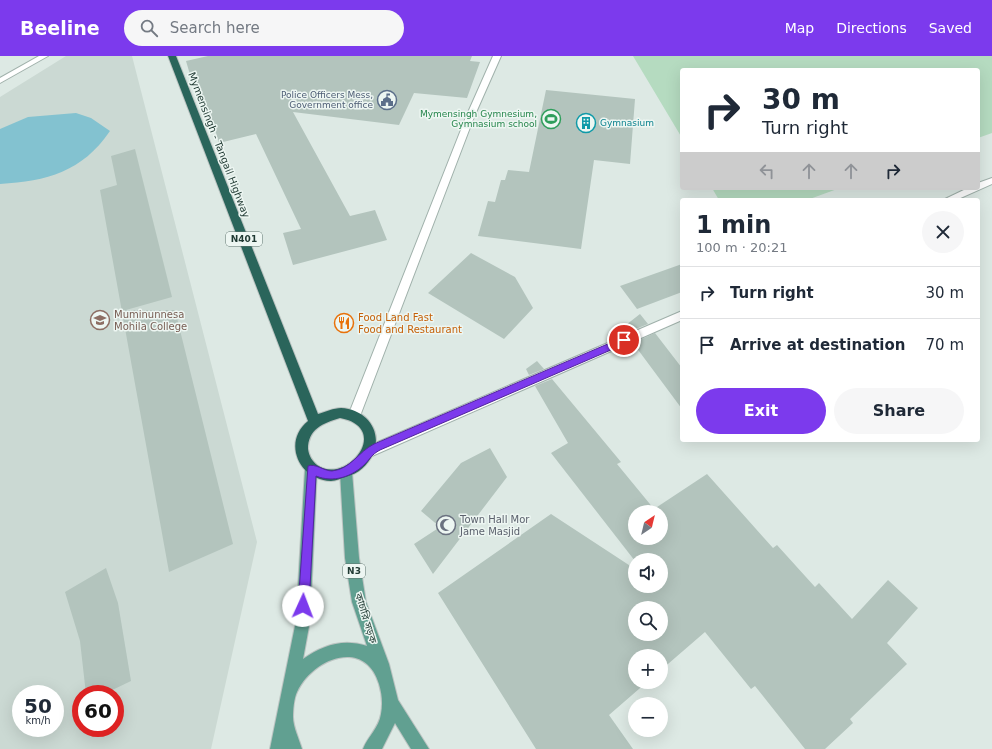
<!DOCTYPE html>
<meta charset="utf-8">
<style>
body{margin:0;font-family:"DejaVu Sans","Noto Sans Bengali",sans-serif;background:#f6f6f7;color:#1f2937;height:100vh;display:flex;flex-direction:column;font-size:15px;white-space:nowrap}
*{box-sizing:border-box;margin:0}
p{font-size:13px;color:#747a83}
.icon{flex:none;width:22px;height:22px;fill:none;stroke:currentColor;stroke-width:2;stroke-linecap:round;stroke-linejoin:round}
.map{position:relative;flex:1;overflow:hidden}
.details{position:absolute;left:680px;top:142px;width:300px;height:244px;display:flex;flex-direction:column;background:#fff;border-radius:4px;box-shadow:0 4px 16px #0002}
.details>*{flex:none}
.guide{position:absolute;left:680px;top:12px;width:300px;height:122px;border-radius:4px;box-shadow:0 4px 16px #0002;background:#fff;color:#1f2937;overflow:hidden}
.needle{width:26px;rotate:35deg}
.fabs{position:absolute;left:628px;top:449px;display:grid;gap:8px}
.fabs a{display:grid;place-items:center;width:40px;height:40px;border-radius:50%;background:#fff;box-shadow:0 4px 16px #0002;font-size:20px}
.speed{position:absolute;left:12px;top:629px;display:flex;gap:8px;font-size:20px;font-weight:700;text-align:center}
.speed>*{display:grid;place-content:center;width:52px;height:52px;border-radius:50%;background:#fff;box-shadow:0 4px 16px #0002;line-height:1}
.speed small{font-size:10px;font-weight:400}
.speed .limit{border:6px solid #d22;background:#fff;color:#111}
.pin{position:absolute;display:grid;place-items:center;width:34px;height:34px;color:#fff;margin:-17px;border:2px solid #fff;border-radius:50%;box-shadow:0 1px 4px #0007}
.me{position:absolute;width:44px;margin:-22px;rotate:2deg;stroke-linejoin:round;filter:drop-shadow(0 0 3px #0008)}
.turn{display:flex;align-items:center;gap:14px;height:84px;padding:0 16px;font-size:18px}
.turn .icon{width:52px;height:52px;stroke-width:2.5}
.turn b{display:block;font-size:28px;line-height:34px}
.lanes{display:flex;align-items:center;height:38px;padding:0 16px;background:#0003;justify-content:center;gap:20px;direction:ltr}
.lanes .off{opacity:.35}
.round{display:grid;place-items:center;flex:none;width:42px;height:42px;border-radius:21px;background:#f6f6f7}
.summary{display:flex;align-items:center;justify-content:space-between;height:68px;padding:0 16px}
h1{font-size:24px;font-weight:700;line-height:30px}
.action{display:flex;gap:8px;margin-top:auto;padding:8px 16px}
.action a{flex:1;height:46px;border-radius:24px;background:#7c3aed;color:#fff;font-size:16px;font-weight:700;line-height:46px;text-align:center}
.action a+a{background:#f6f6f7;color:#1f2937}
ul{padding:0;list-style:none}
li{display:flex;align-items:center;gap:12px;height:52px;padding:0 16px;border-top:1px solid #e0e1e3}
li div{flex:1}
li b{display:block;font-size:15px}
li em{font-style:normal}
header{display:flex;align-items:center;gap:24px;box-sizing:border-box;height:56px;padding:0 20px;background:#7c3aed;color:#fff}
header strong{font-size:19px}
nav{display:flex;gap:22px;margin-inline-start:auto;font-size:14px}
.search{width:280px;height:36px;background:#f6f6f7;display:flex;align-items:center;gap:10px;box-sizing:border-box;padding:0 14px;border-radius:22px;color:#747a83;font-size:15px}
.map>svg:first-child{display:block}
.built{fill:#cbd9d3;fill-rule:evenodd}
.green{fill:#b5dbc0}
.water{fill:#83c2d0}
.building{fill:#b3c4bd;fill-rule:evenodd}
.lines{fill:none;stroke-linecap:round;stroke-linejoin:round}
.minor-casing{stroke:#a0b1ab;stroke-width:2}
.major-casing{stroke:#bcc4c2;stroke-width:2}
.highway-casing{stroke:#bcc4c2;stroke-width:2}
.minor{fill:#fff;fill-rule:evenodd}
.major{fill:#61a091;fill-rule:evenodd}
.highway{fill:#2a655b;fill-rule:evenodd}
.route{fill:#7c3aed;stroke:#51269a}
.labels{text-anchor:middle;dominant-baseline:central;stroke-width:3;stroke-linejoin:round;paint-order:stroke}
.far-service-label{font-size:9px;fill:#4e5e75;stroke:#edf6f2;text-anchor:end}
.far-leisure-label{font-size:9px;fill:#27864d;stroke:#edf6f2;text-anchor:end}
.far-culture-label{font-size:9px;fill:#0d838f;stroke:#edf6f2;text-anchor:start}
.shield{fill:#edf6f2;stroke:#5d726c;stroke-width:1}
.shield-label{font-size:9px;font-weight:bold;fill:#1f3932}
.street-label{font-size:10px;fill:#1f3932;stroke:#edf6f2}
.education-label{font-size:10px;fill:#785e54;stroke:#edf6f2;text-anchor:start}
.food-label{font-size:10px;fill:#c56008;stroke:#edf6f2;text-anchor:start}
.worship-label{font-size:10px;fill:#5b616d;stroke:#edf6f2;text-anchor:start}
</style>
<header>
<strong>Beeline</strong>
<div class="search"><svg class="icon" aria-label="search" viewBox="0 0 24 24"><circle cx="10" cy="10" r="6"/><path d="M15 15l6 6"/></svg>Search here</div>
<nav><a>Map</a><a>Directions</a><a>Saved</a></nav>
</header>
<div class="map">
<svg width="992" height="693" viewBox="0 0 992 693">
<rect width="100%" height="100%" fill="#dde9e4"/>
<!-- built -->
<path class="built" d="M66,0H132L257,486L211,693H0V41ZM21,638H55V672H21ZM81,638H115V672H81Z"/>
<!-- green -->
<path class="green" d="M633,0H992V77L978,82V14H682V82Z
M712,132H840L807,144H719Z"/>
<!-- water -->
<path class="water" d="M76,57L91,62L110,75C82,116 47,125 0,128V73L28,61Z"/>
<!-- building -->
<path class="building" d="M208,0H472L470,5L480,6L467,42L414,37L399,69L293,56L350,160L375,154L387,184L293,209L283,177L301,173L256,78L219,87L214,70L211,71L197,31L194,32L186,5Z
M546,34L635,43L630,108L594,104L581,193L478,180L488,145L495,146L501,124H505L508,114L529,116Z
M135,93L172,241L126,254H175L233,488L169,516L100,134L117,129L111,100Z
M471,197L515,221L533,252L504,283L428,237Z
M682,208V236L637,253L620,230Z
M640,258L648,268L626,277L622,272Z
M655,277L682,312V353L633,287Z
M537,305L544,313L529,319L526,313Z
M552,323L621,406L617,408L654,453L707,418L773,492L777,489L815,531L819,527L852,563L888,524L918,552L887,587L907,608L850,663L853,667L825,693H805L755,630L751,633L705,576L661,614V600H635V626H647L609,659L633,693H536L438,537L551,458L635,513V530H661V504L635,505L551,397L568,387L535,330ZM635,456H661V482H635ZM635,552H661V578H635Z
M490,392L507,421L433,518L414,488L440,471L421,455L461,407Z
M106,512L118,547L131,625L104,638H86L80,585L65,536Z"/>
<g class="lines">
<defs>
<path id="minor" d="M39,0H48L0,27V22Z
M493,0H501L474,61L360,360L358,364L354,365L350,364L348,360L466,61Z
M992,122V128L956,144H943L968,132H978V127Z
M682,255V264L372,400L368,402L364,400L362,396L364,392Z"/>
<path id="major" d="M311,407L316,409L317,413L310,565L303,603C323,589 343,582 367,590L352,546L345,502L340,416L341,412L346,410L351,412L352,416L359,502L366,546L389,608L398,644L429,693H411L395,667L382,693H363C368,680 379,672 381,658C383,647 382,638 379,628C365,582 313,602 297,636C294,642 293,654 293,661C293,671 299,683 302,693H270L296,565L305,413L306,409Z"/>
<path id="highway" d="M168,0H176L318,358C325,356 334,352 341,352C366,353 383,375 373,398C367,410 359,417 346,421C341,422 336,425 331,425C299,424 282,386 308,365ZM340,362C393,372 346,430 317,409C312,405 309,400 308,393C308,373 323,367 340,362Z"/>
</defs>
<!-- minor casing -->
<use href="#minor" class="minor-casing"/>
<!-- major casing -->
<use href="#major" class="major-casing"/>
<!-- highway casing -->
<use href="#highway" class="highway-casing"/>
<!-- minor -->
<use href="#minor" class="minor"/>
<!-- major -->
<use href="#major" class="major"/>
<!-- highway -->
<use href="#highway" class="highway"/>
</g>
<!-- route -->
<path class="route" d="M624,281L627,282V287L380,394C371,399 371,402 365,408C352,421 333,427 316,420L309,550L307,554L303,556L299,554L298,550L308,410C315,407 324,415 332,415C351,413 358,396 374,388Z"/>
<!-- icons -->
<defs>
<symbol id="civic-ring" viewBox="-11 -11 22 22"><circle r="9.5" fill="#edf6f2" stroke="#5c6f8a" stroke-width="1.5"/><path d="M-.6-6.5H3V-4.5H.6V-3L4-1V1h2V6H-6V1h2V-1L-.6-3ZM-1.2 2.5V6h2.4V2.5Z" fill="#5c6f8a"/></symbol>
<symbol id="stadium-ring" viewBox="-11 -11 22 22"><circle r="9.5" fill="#edf6f2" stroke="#2e9e5b" stroke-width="1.5"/><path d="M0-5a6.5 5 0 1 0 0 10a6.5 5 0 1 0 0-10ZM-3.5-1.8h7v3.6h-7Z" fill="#2e9e5b"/></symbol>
<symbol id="building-ring" viewBox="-11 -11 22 22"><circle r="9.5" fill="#edf6f2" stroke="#0f9aa8" stroke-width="1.5"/><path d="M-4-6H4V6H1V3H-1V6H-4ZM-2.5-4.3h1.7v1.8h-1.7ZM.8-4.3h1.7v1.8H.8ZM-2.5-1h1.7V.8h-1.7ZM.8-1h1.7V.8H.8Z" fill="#0f9aa8"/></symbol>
<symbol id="university-ring" viewBox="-11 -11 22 22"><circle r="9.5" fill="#edf6f2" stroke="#8d6e63" stroke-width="1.5"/><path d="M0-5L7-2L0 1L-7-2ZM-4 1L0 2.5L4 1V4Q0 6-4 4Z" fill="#8d6e63"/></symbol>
<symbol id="restaurant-ring" viewBox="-11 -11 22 22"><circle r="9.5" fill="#edf6f2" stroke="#e8710a" stroke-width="1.5"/><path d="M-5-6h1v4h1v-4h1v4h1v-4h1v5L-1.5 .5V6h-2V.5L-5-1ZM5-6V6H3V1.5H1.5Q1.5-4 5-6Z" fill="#e8710a"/></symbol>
<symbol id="mosque-ring" viewBox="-11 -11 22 22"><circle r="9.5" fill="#edf6f2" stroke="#6b7280" stroke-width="1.5"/><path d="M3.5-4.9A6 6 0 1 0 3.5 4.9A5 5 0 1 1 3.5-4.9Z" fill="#6b7280"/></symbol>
</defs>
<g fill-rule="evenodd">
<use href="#civic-ring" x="376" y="33" width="22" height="22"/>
<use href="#stadium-ring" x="540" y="52" width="22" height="22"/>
<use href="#building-ring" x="575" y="56" width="22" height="22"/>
<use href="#university-ring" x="89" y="253" width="22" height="22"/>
<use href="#restaurant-ring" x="333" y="256" width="22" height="22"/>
<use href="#mosque-ring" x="435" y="458" width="22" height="22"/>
</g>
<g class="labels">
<!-- far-service labels -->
<g class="far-service-label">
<text x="373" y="39">Police Officers Mess,<tspan x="373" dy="10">Government office</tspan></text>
</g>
<!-- far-leisure labels -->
<g class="far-leisure-label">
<text x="537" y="58">Mymensingh Gymnesium,<tspan x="537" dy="10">Gymnasium school</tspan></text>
</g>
<!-- far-culture labels -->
<g class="far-culture-label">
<text x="600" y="67">Gymnasium</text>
</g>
<!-- shield labels -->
<g class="shield">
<rect x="226" y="176" width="36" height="14" rx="3"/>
<rect x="343" y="508" width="22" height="14" rx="3"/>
</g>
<g class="shield-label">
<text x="244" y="183">N401</text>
<text x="354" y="515">N3</text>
</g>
<!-- street labels -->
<g class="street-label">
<text transform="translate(219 89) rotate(69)">Mymensingh - Tangail Highway</text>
<text transform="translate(366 562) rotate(73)">কাচারি সড়ক</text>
</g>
<!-- education labels -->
<g class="education-label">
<text x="114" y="258">Muminunnesa<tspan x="114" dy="12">Mohila College</tspan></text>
</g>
<!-- food labels -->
<g class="food-label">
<text x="358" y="261">Food Land Fast<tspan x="358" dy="12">Food and Restaurant</tspan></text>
</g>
<!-- worship labels -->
<g class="worship-label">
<text x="460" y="463">Town Hall Mor<tspan x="460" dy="12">Jame Masjid</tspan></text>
</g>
</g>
</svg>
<div class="fabs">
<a><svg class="needle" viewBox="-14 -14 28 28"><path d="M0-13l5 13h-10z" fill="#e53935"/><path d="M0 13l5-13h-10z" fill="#747a83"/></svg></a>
<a><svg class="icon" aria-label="sound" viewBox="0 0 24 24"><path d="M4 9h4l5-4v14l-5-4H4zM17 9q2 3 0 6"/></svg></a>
<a><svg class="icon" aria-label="search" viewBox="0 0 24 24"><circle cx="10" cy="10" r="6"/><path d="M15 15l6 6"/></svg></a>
<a>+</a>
<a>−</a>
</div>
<div class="speed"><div>50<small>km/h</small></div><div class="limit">60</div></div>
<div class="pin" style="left:624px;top:284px;background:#d93025"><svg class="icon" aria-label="arrive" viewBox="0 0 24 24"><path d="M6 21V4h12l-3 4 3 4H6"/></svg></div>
<svg class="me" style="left:303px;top:550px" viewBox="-20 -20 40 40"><circle r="19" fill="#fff"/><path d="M0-13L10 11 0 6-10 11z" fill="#7c3aed"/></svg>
<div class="guide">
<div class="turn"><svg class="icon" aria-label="right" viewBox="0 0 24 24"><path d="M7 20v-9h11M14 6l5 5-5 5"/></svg><div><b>30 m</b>Turn right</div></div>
<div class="lanes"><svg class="icon off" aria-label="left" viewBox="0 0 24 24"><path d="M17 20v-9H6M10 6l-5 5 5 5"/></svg><svg class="icon off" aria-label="ahead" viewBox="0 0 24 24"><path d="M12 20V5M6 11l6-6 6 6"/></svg><svg class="icon off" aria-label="ahead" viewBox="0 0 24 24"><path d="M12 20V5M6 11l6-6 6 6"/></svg><svg class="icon" aria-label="right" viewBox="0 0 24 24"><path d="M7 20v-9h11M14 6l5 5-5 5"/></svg></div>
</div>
<section class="details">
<div class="summary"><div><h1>1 min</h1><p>100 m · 20:21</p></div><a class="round"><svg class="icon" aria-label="close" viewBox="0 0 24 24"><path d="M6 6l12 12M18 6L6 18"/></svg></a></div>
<ul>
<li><svg class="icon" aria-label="right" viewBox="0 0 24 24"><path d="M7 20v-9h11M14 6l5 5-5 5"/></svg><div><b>Turn right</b></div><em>30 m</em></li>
<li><svg class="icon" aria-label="arrive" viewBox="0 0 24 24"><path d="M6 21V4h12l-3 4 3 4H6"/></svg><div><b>Arrive at destination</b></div><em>70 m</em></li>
</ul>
<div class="action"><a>Exit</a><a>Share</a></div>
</section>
</div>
